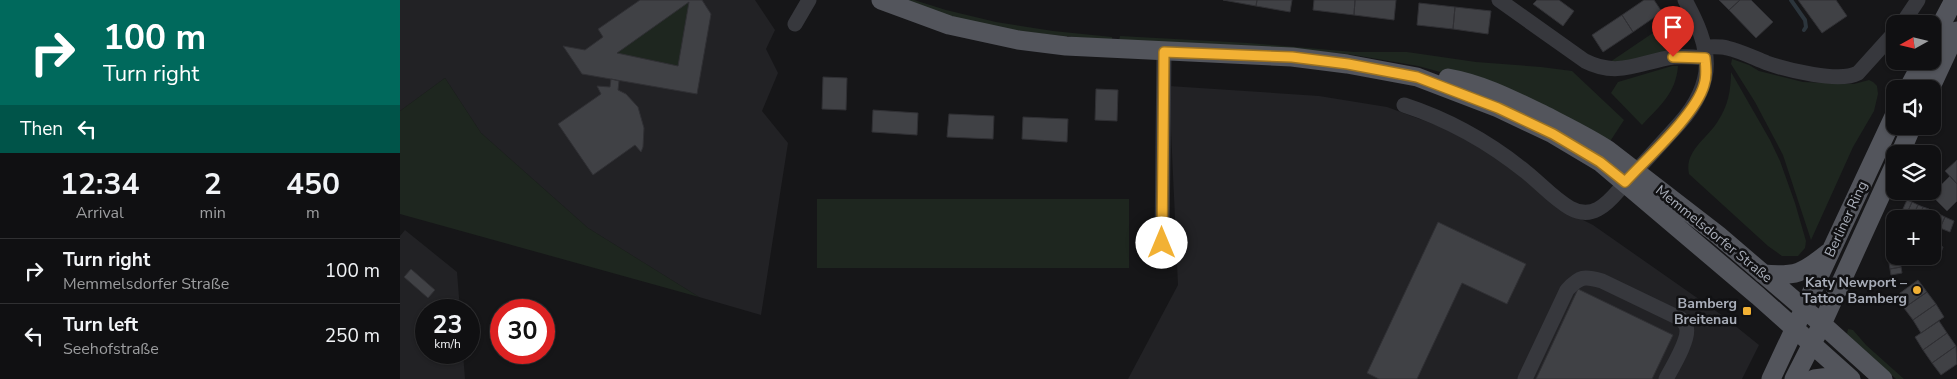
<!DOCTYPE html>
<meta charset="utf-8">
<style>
body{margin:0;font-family:"Nunito Sans",sans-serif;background:#1e1e20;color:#f1f3f6;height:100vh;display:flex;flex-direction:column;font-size:19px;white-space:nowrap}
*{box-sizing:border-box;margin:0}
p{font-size:16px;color:#9c9d9f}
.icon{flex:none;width:28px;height:28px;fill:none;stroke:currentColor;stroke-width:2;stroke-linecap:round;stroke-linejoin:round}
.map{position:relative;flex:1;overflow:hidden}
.side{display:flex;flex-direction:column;background:#101012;width:400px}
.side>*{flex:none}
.banner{background:#00695c;color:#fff;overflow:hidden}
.needle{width:32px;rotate:262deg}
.fabs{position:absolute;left:1486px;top:15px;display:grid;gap:10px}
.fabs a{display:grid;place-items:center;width:55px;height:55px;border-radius:10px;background:#101012;box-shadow:0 1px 4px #0004,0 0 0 1px #303032;font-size:25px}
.speed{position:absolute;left:15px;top:299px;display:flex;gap:10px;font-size:25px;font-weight:700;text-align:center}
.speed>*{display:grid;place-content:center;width:65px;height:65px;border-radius:50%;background:#101012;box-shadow:0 1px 4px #0004,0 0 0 1px #303032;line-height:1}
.speed small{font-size:12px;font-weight:400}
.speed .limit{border:8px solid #d22;background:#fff;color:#111}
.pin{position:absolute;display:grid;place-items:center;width:42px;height:42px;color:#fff;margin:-51px -21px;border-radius:50% 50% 50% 0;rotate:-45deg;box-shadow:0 0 5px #0007}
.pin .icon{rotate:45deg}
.me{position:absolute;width:55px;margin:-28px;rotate:0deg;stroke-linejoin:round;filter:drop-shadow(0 0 4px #0008)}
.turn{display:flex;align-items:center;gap:18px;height:105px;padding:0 20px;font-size:22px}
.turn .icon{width:65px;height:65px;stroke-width:2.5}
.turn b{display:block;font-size:35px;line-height:42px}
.then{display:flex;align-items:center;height:48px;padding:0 20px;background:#0003;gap:10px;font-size:19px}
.eta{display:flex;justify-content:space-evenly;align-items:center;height:85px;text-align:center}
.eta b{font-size:30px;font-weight:700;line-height:35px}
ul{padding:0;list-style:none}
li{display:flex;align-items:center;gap:15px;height:65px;padding:0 20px;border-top:1px solid #303032}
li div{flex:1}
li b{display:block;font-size:19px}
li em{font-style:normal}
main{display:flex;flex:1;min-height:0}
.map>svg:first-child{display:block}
.built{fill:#222225}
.green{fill:#1e261f}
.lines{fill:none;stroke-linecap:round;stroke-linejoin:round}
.stream{stroke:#2c353c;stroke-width:4}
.building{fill:#404145;stroke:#303034;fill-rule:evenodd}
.minor{stroke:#37383d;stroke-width:15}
.major{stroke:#53555c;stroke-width:19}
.route-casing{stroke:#9d7322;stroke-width:12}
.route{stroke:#f2b134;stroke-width:9}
.poi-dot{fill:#f2b134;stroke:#111113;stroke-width:2}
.labels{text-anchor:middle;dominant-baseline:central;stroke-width:5;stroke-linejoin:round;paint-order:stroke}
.street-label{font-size:14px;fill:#a8adb8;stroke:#111113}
.poi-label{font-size:14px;font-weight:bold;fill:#a8adb8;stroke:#111113;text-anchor:end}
</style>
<main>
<section class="side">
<div class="banner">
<div class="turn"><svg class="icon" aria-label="right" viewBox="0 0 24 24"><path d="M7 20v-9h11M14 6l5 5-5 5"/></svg><div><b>100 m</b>Turn right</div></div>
<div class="then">Then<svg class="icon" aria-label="left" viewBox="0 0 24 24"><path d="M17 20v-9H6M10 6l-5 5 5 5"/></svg></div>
</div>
<div class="eta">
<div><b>12:34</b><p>Arrival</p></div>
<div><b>2</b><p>min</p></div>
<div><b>450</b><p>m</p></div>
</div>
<ul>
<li><svg class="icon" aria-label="right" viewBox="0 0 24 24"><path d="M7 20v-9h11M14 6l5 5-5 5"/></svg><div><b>Turn right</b><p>Memmelsdorfer Straße</p></div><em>100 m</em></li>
<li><svg class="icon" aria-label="left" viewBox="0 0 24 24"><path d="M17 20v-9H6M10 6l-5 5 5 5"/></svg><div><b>Turn left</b><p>Seehofstraße</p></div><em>250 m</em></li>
</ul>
</section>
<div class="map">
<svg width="1557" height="379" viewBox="0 0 1557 379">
<rect width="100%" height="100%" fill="#161618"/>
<!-- built -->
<path class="built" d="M0,0H355L375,30L366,49L378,73L362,111L388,143L361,315L299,297L188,228L81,133L45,78L0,111Z
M769,86L919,96L987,107L1058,133L1102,158L1175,216L1193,225L1323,316L1359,345L1342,379H728L778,285Z
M5,230L57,272L60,310H26V352L63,353L65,379H0V236Z"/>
<!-- green -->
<path class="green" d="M501,0H514L546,10L596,22L653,31L712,37V40C662,36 612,32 563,21C542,16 521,7 501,0Z
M289,2L278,66L217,53Z
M1275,18L1282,34L1280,48L1241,61L1210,62Z
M720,36L848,43L954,52H1007L1076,62L1141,67L1172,71L1224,120L1209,143L1085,84L1018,66L954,55L899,49L719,40Z
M1332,59L1349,65L1359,71L1403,82L1454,84L1469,80L1473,82L1477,86L1478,94L1474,111L1453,147L1411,240L1383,155L1355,102L1331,64Z
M1272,66H1278C1276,93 1260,106 1242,125L1211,93L1218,82Z
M1331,72L1370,140L1380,161L1395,203L1406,241L1405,248L1398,256H1382L1368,246L1289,174C1284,151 1307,139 1318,121C1328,106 1331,90 1331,72Z
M45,78L81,133L188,228L299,297L0,214V111Z
M417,199H729V268H417Z
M1448,329L1453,330L1466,345L1504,379H1496L1447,334Z"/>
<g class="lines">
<!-- stream -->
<path class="stream" d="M1391,0L1405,20L1406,27L1404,30"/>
</g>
<!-- building -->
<path class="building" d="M240,0H302L311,14L297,94L182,74L163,46L185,50L203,37L198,29ZM289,2L278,66L217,53Z
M823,0H857L856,6Z
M857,0H892L890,12L856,6Z
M914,0H955L954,15L913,10Z
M955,0H996L994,20L954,15Z
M1137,0H1159L1174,11L1163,26L1133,4Z
M1244,0H1254L1262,12L1233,32L1222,15Z
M1319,0H1340L1329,10Z
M1340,0H1351L1373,22L1356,38L1329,10Z
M1398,0H1436L1447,16L1422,33Z
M1019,3L1055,7L1053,29L1017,25Z
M1055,7L1091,11L1088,34L1053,29Z
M1222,15L1233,32L1203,52L1192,35Z
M423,77L447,78L446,110L422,109Z
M211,79L219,81L218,90L226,94L238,107L244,128L243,147L241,152L235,145L193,175L158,124L201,94L197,86L210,87Z
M696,89L718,90L717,121L695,120Z
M473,110L518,113L517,135L472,132Z
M549,114L594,116L593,139L547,137Z
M623,117L668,119L667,142L622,139Z
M1557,160V184L1545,171Z
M1550,176L1557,184V201L1547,211L1531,195Z
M1507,200L1512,202L1507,213L1502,211Z
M1512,202L1518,205L1513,216L1507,213Z
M1518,205L1523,207L1518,218L1513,216Z
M1523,207L1529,209L1524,219H1519Z
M1539,214L1545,217L1540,228L1534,225Z
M1545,217L1554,221L1550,232L1540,228Z
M1038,222L1126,264L1107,304L1062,283L1017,379H979L967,373Z
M1538,245L1543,247L1539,258L1533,255Z
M1500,262L1501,267L1490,269L1489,263Z
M1501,267L1502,273L1491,275L1490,269Z
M11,269L35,290L28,298L4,277Z
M1518,280L1527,292L1504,308L1496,296Z
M1178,289L1273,335L1252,379H1136Z
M1527,292L1536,304L1513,320L1504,308Z
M1536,304L1544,317L1521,333L1513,320Z
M1539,321L1547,333L1523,350L1515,337Z
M1547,333L1556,346L1532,363L1523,350Z
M1556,346L1557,364L1541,375L1532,363Z"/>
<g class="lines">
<!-- minor -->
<path class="minor" d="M1099,0L1185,61C1218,78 1240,62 1273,57C1284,56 1295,57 1305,58
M395,24L409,0
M1502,24L1518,0
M1304,47C1311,47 1320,46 1327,48C1341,51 1354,58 1367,63C1387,70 1439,83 1458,73L1495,32
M1004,105C1050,120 1089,142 1126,172C1140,183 1154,199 1170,208C1179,213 1189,214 1198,209C1211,202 1218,190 1228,180C1245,161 1262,143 1279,124C1318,80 1311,48 1285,0
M762,243L764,52
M1125,379L1167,290C1180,276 1184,276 1202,281L1281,319C1283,322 1285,323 1286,326C1291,337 1272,368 1266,379"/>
<!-- major -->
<path class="major" d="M481,0L549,25L618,40L666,46L892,57L947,64L1017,77L1098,108L1153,134L1200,162L1358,296L1451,379
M1532,42L1554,0
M1048,78C1083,84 1115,101 1146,116C1167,127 1188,137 1208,150L1318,235L1422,324L1483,379
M1508,89L1523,61
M1530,89L1557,31
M1500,154L1512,126
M1363,274C1396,277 1403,273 1428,253
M1371,379L1495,114
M1394,379L1422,324L1495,164
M1414,379L1430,377L1443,379"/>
</g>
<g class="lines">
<defs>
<path id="route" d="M762,243L764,52L892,57L948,64L1017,77L1098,108L1153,134L1200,162L1225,182C1246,159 1296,114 1304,85C1307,76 1306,68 1305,58L1273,57"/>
</defs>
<!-- route casing -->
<use href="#route" class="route-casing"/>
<!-- route -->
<use href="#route" class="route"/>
</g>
<!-- markers -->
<g class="poi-dot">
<circle cx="1517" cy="290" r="5"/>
<rect x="1342" y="306" width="10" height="10" rx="2.5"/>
</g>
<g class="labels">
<!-- street labels -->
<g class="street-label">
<text transform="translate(1446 219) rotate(-65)">Berliner Ring</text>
<text transform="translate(1314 234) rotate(39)">Memmelsdorfer Straße</text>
</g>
<!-- poi labels -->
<g class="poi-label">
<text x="1507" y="282">Katy Newport –<tspan x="1507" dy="16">Tattoo Bamberg</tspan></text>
<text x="1337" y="303">Bamberg<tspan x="1337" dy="16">Breitenau</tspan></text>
</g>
</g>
</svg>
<div class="fabs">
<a><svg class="needle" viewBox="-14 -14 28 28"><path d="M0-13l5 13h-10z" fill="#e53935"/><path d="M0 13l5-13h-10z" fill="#9c9d9f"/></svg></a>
<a><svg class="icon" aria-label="sound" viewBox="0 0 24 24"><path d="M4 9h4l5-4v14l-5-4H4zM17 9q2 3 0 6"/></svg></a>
<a><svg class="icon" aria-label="layers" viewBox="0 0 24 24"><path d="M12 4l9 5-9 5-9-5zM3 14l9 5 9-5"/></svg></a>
<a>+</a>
</div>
<div class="speed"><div>23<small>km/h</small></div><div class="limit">30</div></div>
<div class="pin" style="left:1273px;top:57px;background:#d93025"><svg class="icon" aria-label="arrive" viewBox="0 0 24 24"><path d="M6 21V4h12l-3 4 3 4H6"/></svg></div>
<svg class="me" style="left:762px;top:243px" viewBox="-20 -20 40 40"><circle r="19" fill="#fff"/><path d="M0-13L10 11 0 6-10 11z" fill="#f2b134"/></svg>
</div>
</main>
